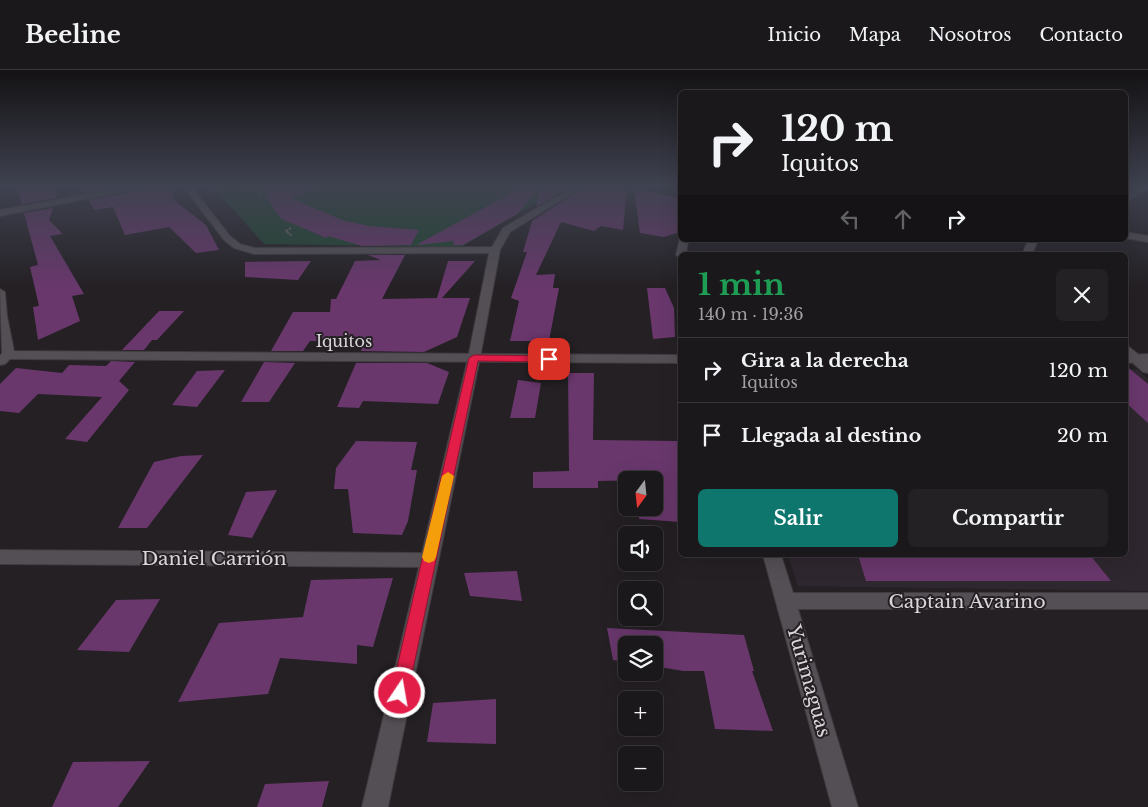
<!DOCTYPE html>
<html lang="es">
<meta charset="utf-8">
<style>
body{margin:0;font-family:"Libre Baskerville",serif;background:#242124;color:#f1f3f6;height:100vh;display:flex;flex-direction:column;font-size:19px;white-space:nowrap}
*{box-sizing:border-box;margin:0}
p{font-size:16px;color:#a0a0a3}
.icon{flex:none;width:28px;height:28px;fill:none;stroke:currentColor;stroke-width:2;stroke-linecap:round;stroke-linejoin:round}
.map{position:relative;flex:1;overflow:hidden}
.side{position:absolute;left:678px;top:182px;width:450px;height:305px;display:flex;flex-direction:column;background:#1b181b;border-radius:8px;box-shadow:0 5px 20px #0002,0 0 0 1px #39373a}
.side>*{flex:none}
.top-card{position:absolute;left:678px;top:20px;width:450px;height:152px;border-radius:8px;box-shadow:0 5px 20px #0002,0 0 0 1px #39373a;background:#1b181b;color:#f1f3f6;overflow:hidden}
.needle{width:32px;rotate:195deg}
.tools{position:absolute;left:618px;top:401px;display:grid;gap:10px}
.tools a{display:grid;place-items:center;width:45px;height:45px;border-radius:8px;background:#1b181b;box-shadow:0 5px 20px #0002,0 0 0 1px #39373a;font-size:25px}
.pin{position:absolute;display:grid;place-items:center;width:42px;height:42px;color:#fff;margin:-21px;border-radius:10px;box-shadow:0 2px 8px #0006}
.me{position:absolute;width:55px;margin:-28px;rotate:12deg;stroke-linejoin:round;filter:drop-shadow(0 0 4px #0008)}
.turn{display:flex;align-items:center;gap:18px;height:105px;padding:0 20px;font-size:22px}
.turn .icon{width:65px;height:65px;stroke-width:2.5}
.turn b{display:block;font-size:35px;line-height:42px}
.lanes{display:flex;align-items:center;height:48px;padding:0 20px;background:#0003;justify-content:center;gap:25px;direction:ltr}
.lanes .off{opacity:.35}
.round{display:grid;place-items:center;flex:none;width:52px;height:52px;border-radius:8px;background:#242124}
.head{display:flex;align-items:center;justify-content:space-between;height:85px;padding:0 20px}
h1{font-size:30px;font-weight:800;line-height:38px;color:#1e9e55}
.button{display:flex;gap:10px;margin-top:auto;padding:10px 20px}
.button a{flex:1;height:58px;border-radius:8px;background:#0f766e;color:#fff;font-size:20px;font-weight:800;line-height:58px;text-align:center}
.button a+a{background:#242124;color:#f1f3f6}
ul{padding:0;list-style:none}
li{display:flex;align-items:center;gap:15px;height:65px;padding:0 20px;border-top:1px solid #39373a}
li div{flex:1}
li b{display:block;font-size:19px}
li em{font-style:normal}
header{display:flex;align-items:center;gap:30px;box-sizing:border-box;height:70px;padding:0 25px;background:#1b181b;border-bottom:1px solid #39373a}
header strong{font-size:24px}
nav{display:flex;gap:28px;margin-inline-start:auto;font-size:18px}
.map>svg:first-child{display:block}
.built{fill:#2f272f}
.green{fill:#1e462e}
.building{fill:#69376c}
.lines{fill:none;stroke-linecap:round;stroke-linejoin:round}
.minor-casing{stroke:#3e3a3e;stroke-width:2}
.tertiary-casing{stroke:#3e3a3e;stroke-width:2}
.path{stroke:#6e6a6e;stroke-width:2;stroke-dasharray:2.5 1;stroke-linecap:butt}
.minor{fill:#544f54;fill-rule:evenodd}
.tertiary{fill:#544f54;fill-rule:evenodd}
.route{fill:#e11d48;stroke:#92132f}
.slow{fill:#f59e0b}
.labels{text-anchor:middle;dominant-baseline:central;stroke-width:4;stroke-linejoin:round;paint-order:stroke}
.street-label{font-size:16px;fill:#d9d6d9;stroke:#242024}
.near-street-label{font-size:19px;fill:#d9d6d9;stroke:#242024}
</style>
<header>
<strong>Beeline</strong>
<nav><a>Inicio</a><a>Mapa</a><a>Nosotros</a><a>Contacto</a></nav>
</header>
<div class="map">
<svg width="1148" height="737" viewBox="0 0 1148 737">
<rect width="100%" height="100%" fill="#242024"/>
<!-- built -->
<path class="built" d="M1125,299H1137L1148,309V521L798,516L788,485H1125Z"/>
<!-- green -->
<path class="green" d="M212,116H565L461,177L264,174Z"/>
<!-- building -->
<path class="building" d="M16,116H59L56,128L22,134Z
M80,116H123L84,123Z
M149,116H173L174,130L206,155L219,180L196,183L169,157L125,165L113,137L94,140L89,130L143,120Z
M261,116H319L291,128L342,150L369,156L419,160L411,175L362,176L328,166L326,168L282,149L275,141Z
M524,116H572L536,137L541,116L517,144L463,175H453L454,171L416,175Z
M586,116H627L623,160L601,156L594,161L561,152L536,205L555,204L553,218H559L549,271H510L519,231L511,228L527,182H523L532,151Z
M634,118L680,128V162L664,167L640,163Z
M53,138L49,150L63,164L50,166L84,224L72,226L80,251L38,270L33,237L39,236L30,197L38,195L24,143Z
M368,185H405L382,229L437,228L448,191H475L442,228H470L457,267L424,282L361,281L365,271H310L303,281H271L293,242H330L331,229H336L355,191L381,190Z
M311,191L298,210L245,207V192Z
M647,218H665L674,238L675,267L653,269Z
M159,241H184L157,270H152L144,280H122Z
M111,291L135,292L119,311L129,320L87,372L65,369L102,327L38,324L19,343L0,341V314L16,298L62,303L69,295L106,296Z
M264,292L295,293L269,332H241Z
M356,293H427L449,302L438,334L363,331L359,338L337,337Z
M1125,295L1148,314V353L1125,332Z
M225,300L197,337L172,335L197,301Z
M568,303H594L593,370L680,371V452L639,449L640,438H654V410L598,411V418H533V402L569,401Z
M518,310L541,313L535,348H510Z
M356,371L417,372L411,400H417L408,451L402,465L353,463L348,419H334L336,398Z
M203,385L147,458H118L154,392L181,386Z
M277,420L252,468L228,465L246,422Z
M858,485H1090L1111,511H866Z
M517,501L522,531L470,526L464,503Z
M393,508L373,577L357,575V594L280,588L268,624L178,632L219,553L303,547L311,510Z
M160,529L129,582L77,580L116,530Z
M607,558L744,565L754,601H752L773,661L715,659L704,601H683L654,596V575H626V592L613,590Z
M496,629V674L427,672L433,633Z
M150,691L118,737H52L73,692Z
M329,711L322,737H257L265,714Z"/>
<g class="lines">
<defs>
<path id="minor" d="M132,116H147L143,118L0,146V140Z
M183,116H191L230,166L240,174L255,178L492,177L503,158L575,116H584L510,162L500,180L480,288L388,737H362L419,497L0,494V480L422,483L468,288L489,183L254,184L234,178L224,170Z
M1142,116H1148V119L1125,133V126Z
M1125,162L1148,166V172L1125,168Z
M680,168V170H688L686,185H680V188L676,185Z
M1028,170H1038L1032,185H1022Z
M1125,276L1129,277L1148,292V303L1143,302L1125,286Z
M8,281L14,285L5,294L0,295V285Z
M763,485H781L793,523H1148V539H798L858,737H832Z"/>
<path id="tertiary" d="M0,219L5,222L7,246L14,281L680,285V293L8,289L2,285Z
M1148,284V292L1125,293V285Z"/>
</defs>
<!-- minor casing -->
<use href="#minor" class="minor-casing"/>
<!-- tertiary casing -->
<use href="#tertiary" class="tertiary-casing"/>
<!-- path -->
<path class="path" d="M236,116L252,119L262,124
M209,121L228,116
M291,158L286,161L292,166"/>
<!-- minor -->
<use href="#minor" class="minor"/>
<!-- tertiary -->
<use href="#tertiary" class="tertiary"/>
</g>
<!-- sky -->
<linearGradient id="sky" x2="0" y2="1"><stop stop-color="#141214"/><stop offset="0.53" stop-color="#3f4250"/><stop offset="1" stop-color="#3f4250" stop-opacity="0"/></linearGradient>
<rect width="1148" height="219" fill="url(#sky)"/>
<!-- route -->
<path class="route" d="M474,285L549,286L554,289L549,292L478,291L408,623L406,628L400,631L394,628L391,623L469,288Z"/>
<!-- slow -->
<path class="slow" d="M448,402L454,406L436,487L434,491L429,493L424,491L422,487L442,406Z"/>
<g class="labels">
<!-- street labels -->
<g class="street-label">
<text x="344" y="271">Iquitos</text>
</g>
<!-- near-street labels -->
<g class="near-street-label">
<text x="214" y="488">Daniel Carrión</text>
<text x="967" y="531">Captain Avarino</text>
<text transform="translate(809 611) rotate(74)">Yurimaguas</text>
</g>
</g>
</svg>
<div class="tools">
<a><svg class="needle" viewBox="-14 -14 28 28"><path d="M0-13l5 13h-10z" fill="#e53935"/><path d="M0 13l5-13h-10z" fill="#a0a0a3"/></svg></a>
<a><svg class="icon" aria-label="sound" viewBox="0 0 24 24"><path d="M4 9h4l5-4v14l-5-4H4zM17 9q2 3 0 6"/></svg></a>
<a><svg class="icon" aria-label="search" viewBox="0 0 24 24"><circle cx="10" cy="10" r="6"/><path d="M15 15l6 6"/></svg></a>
<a><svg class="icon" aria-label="layers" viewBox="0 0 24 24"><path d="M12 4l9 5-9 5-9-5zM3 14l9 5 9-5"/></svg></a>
<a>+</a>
<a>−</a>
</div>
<div class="pin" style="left:549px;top:289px;background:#d93025"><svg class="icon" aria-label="arrive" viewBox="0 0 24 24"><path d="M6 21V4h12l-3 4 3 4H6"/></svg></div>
<svg class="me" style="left:400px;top:623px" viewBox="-20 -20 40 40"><circle r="17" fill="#e11d48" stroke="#fff" stroke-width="3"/><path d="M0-11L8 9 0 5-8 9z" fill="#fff"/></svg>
<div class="top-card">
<div class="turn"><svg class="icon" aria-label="right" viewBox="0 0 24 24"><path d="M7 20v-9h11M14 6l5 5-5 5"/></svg><div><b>120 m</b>Iquitos</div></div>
<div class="lanes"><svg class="icon off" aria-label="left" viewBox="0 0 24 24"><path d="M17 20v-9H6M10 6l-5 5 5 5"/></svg><svg class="icon off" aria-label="ahead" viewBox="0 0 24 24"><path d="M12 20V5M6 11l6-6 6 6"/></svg><svg class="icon" aria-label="right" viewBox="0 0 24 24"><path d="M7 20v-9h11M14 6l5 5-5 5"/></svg></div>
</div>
<section class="side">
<div class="head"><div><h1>1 min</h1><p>140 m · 19:36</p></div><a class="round"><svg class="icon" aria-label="close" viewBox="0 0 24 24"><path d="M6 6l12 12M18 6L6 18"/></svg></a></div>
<ul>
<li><svg class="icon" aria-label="right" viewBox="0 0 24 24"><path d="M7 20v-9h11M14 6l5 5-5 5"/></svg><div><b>Gira a la derecha</b><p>Iquitos</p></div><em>120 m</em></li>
<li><svg class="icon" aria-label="arrive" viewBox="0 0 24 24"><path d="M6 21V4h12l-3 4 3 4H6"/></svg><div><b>Llegada al destino</b></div><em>20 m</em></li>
</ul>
<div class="button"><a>Salir</a><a>Compartir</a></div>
</section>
</div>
